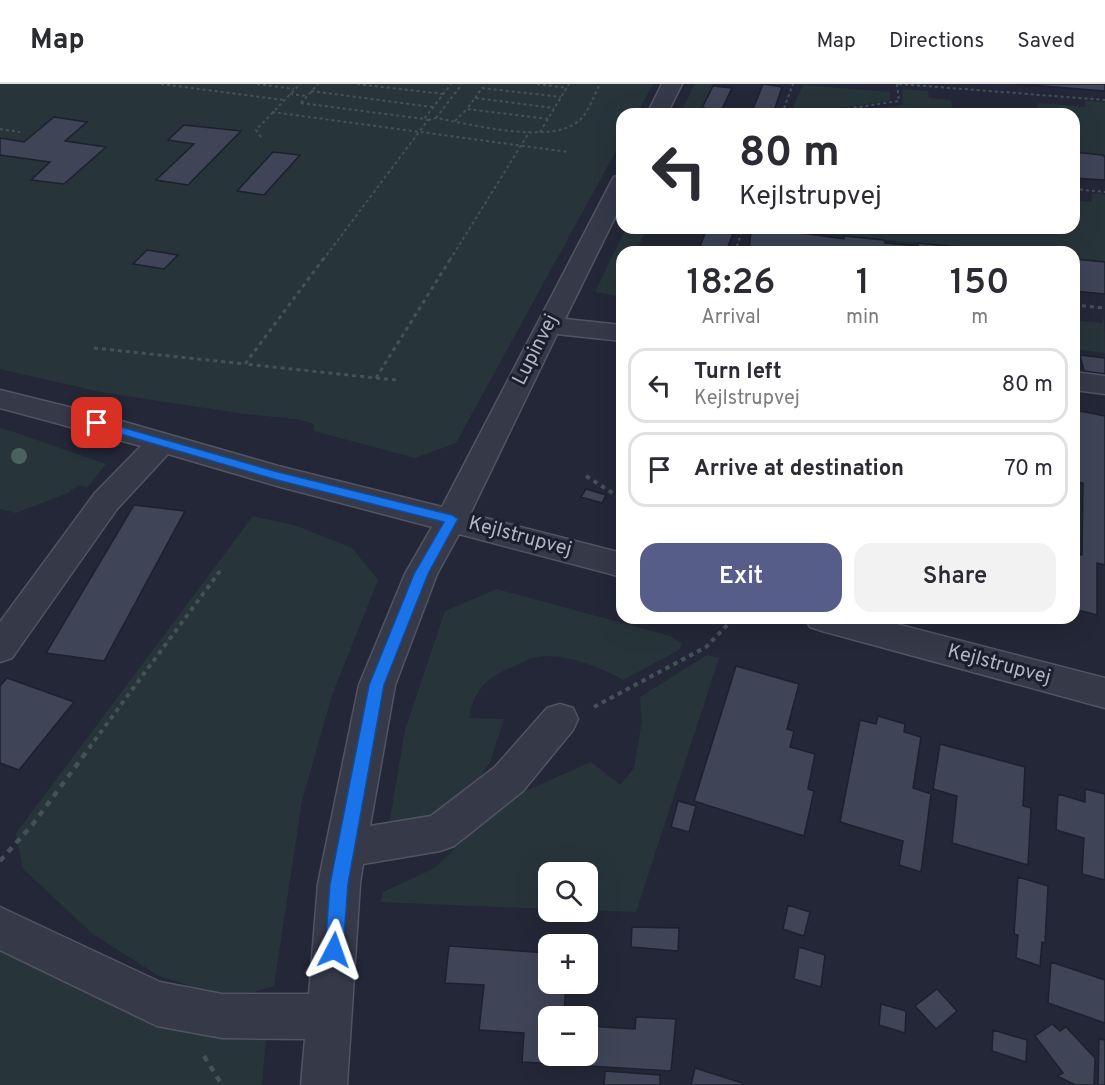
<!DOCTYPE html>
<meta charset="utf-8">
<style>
body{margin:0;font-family:Overpass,sans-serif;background:#f2f2f3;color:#2b2b33;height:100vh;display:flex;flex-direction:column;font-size:22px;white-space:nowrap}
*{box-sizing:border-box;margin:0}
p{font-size:20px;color:#7c7c81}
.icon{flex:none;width:33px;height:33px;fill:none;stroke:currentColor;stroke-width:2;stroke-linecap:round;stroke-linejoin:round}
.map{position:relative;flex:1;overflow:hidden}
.drawer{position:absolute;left:616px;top:162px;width:464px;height:378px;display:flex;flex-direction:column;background:#fff;border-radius:18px;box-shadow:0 6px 24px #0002}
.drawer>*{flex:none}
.banner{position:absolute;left:616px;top:24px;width:464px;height:126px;border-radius:18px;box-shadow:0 6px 24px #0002;background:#fff;color:#2b2b33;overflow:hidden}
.controls{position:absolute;left:538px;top:778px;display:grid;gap:12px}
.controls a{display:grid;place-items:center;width:60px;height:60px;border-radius:12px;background:#fff;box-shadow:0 6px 24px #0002;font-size:30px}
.pin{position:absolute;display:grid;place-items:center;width:51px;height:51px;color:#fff;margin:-26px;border-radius:12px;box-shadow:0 3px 9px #0006}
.me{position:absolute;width:66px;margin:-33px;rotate:4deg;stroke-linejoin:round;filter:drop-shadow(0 0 4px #0008)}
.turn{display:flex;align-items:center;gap:21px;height:126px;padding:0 24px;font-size:27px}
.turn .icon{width:78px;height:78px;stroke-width:2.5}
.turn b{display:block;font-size:42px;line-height:51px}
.eta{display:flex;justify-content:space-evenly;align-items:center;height:102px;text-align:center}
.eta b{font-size:36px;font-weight:600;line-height:42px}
.primary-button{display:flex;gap:12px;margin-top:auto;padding:12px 24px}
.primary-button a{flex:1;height:69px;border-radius:18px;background:#565d88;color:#fff;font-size:24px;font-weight:600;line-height:69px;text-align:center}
.primary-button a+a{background:#f2f2f3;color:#2b2b33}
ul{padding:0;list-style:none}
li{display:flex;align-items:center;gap:18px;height:75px;margin:0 12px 9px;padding:0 12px;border:3px solid #e1e1e2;border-radius:18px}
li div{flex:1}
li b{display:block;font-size:22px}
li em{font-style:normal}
header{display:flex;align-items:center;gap:36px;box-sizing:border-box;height:84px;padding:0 30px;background:#fff;border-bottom:2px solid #e1e1e2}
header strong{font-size:28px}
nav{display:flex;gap:33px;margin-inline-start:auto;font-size:21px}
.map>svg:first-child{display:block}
.green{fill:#27353b}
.building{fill:#3f4457;stroke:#1d202e;stroke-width:1.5}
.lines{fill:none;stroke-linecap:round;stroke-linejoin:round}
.minor-casing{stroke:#515462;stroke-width:3}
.path-far3{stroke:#445158;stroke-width:2;stroke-dasharray:3 3;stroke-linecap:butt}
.path-far2{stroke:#445158;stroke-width:3;stroke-dasharray:4 4;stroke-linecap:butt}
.path-far1{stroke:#445158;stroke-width:4;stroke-dasharray:4.5 4.5;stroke-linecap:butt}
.path{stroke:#445158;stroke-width:4.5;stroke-dasharray:6 6;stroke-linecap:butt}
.minor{fill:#363948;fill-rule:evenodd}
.tree{fill:#4a625e}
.route{fill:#1a73e8;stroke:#114b97;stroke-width:1.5}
.labels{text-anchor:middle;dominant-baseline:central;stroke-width:6;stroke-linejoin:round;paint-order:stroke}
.street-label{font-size:20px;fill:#b1b4c4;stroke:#1b1e2c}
</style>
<header>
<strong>Map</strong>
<nav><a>Map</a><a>Directions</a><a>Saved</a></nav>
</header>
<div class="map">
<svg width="1105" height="1001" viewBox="0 0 1105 1001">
<rect width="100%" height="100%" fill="#232737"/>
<!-- green -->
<path class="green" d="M0,0H653L637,30H622V56L456,359L415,374L314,347V340L297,335L244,330L100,308L0,285Z
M695,0H713L699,30H680Z
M803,1L890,8V17L790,30Z
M902,5L928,7L929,14L951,16L953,28L975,30H829L903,21Z
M1086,17L1105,18V71L1074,69V30H994C1007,24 1023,28 1037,29L1038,19L1085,23Z
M1092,109L1105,111V178L1074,175V168H1004L768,144H1074V116L1092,118Z
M626,144H647L636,168H622V199L617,212L595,208Z
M1104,233L1105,269L1074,265V236L1102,239Z
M0,344L11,347L106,380L88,403L78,401L68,409L16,429L0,425Z
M253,432L297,442L352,464L378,496L332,611L302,717L274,902L229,915L157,891L93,850L23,785L16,749Z
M497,505L670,552L682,560L679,566L623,596C601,583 560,567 533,574C526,576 519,580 512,583C486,594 474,606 469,634L504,635L490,678L471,706L446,731L389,741L405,646L445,527Z
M707,571L719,574L636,828L588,826V789H549V825L380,818L383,808L435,784L503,717L591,678L620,701L634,684L642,637L640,613Z
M0,855L223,949L266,956L262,1001H0Z"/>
<!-- building -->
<path class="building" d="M763,0L782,3L773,30H751Z
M1017,0H1105V7Z
M713,2L732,4L721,27L702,24Z
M54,33L87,38L65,57L106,63L64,100L31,96L50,78L0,71V54L24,58Z
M184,41L241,47L188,101L156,96L194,60L168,56Z
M273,68L300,71L264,111L237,107Z
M1074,68L1102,71L1105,73V96L1074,94Z
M707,144H735L726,168H698Z
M772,145L844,155V152L884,156L885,159L918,162V159L958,163V167L973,168H749L751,146L772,148Z
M147,166L178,171L164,185L133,180Z
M1074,175L1105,178V210L1074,207Z
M1080,271L1105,274V290L1084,287Z
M1075,326L1105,332V481L1097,479V531L1074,525V469L1082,471L1083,399L1074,397Z
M586,405L606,411L602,419L581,413Z
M134,421L185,427L104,577L46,569Z
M736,582L799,600L787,645L794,647L790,663L815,670L808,705L814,707L804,752L694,717Z
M7,594L74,618L19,686L0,679V602Z
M878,632L905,640L904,648L921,653L913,704L931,710L921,788L899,781L903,757L840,738L860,636L876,640Z
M940,660L1025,683L1023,722L1031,724L1028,781L952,759L957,712L933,705Z
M1085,705L1105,710V796L1082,790L1084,754L1056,746L1058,710L1085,718Z
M678,717L696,722L689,748L671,743Z
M1018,793L1048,802L1045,859L1042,858L1040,882L1016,874L1018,851L1014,850Z
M788,821L810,828L804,852L783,845Z
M632,843L679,844L678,867L631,863Z
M449,862L549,869V900H566L564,933H549V972H588V942L635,945L636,933L676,935L671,987L522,978L524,949L479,946L484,901L445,899Z
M799,863L825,871L821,903L794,895Z
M1051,878L1105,896V939L1048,919Z
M937,905L957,927L936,945L915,922Z
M881,920L906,927L905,949L879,941Z
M1052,940L1060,947L1066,943L1095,974L1094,1001H1075L1057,992L1063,989L1035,952Z
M993,946L1027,956L1026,978L992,967Z
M1099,955L1105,956V1001H1098Z
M695,984L742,999V1001H691Z
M605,987L660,991V1001H604Z"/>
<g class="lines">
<defs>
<path id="minor" d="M662,0H682L667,30H647Z
M622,91V119L565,235L622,241V257L557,250L470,430L622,469V493L459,450L437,490L395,601L370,742L431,732L495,683L547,624L560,620L573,624L578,635L573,646L523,707L454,762L440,767L363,780L360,800L347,1001H301L305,955L222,954L157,942L0,866V823L160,898L222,910H309L318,800L359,601L405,490L432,443L277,402L168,370L117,425L12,574L0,578V538L95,409L141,362L0,324V306L97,330L278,382L442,423L611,98L614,93Z
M1074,288L1105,292V310L1074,306Z
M805,534H873L1105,594V624L822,547L810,543Z"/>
</defs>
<!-- minor casing -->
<use href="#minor" class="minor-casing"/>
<!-- path-far3 -->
<path class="path-far3" d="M161,0L284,16
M257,0L294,5
M357,0L443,10
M537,0L567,4
M899,0L1105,16
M311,7L432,23
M290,10L306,12
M475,14L482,4L561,13
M301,19L424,35
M301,19L318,0
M272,28L568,68
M782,30L793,0
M812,30L899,17L897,0
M436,34L462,0
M548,35L467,25L475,14L554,24
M428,36L436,34C471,40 551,62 580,36C589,27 594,11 600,0
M455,37L467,25
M0,45L20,48
M540,48L569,0
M261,53L256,46L300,0
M1074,105L1105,108
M735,168L743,144
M323,176L428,36L424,35L451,0
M450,176L530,47"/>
<!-- path-far2 -->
<path class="path-far2" d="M324,174L245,280L376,294L451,174
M1074,221L1105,224
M94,264L245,280
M376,294L397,296"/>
<!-- path-far1 -->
<path class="path-far1" d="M586,392L622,415
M594,623L706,563L734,534
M89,664L220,487"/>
<!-- path -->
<path class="path" d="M0,777L33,740L90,663
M204,972L222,1001"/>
<!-- minor -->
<use href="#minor" class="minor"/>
</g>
<!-- trees -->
<circle class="tree" cx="19" cy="372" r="8"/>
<!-- route -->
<path class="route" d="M97,336L278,388L452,431L458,435L428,490L384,601L348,800L343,866L340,873L334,875L328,873L325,866L330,800L369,601L414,490L444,438L277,396L93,342L91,339Z"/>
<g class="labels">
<!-- street labels -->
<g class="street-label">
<text transform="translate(536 266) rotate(-63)">Lupinvej</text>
<text transform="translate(520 453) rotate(15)">Kejlstrupvej</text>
<text transform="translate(999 581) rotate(15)">Kejlstrupvej</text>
</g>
</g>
</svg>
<div class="controls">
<a><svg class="icon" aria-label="search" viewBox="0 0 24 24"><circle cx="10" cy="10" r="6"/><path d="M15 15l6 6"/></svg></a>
<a>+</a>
<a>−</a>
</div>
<div class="pin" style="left:97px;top:339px;background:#d93025"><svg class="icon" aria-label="arrive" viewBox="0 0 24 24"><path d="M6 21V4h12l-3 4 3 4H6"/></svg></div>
<svg class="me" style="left:334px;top:866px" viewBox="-20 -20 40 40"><path d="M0-17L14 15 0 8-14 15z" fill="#1a73e8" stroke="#fff" stroke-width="4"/></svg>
<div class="banner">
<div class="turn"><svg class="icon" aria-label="left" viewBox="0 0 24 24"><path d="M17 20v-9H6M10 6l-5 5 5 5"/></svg><div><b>80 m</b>Kejlstrupvej</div></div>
</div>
<section class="drawer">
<div class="eta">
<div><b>18:26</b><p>Arrival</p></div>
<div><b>1</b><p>min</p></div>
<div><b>150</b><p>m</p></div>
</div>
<ul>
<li><svg class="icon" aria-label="left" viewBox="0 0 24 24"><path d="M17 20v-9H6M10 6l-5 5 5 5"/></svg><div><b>Turn left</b><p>Kejlstrupvej</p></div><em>80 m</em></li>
<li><svg class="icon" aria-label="arrive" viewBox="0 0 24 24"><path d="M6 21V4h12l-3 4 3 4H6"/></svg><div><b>Arrive at destination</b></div><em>70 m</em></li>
</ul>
<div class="primary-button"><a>Exit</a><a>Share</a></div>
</section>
</div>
